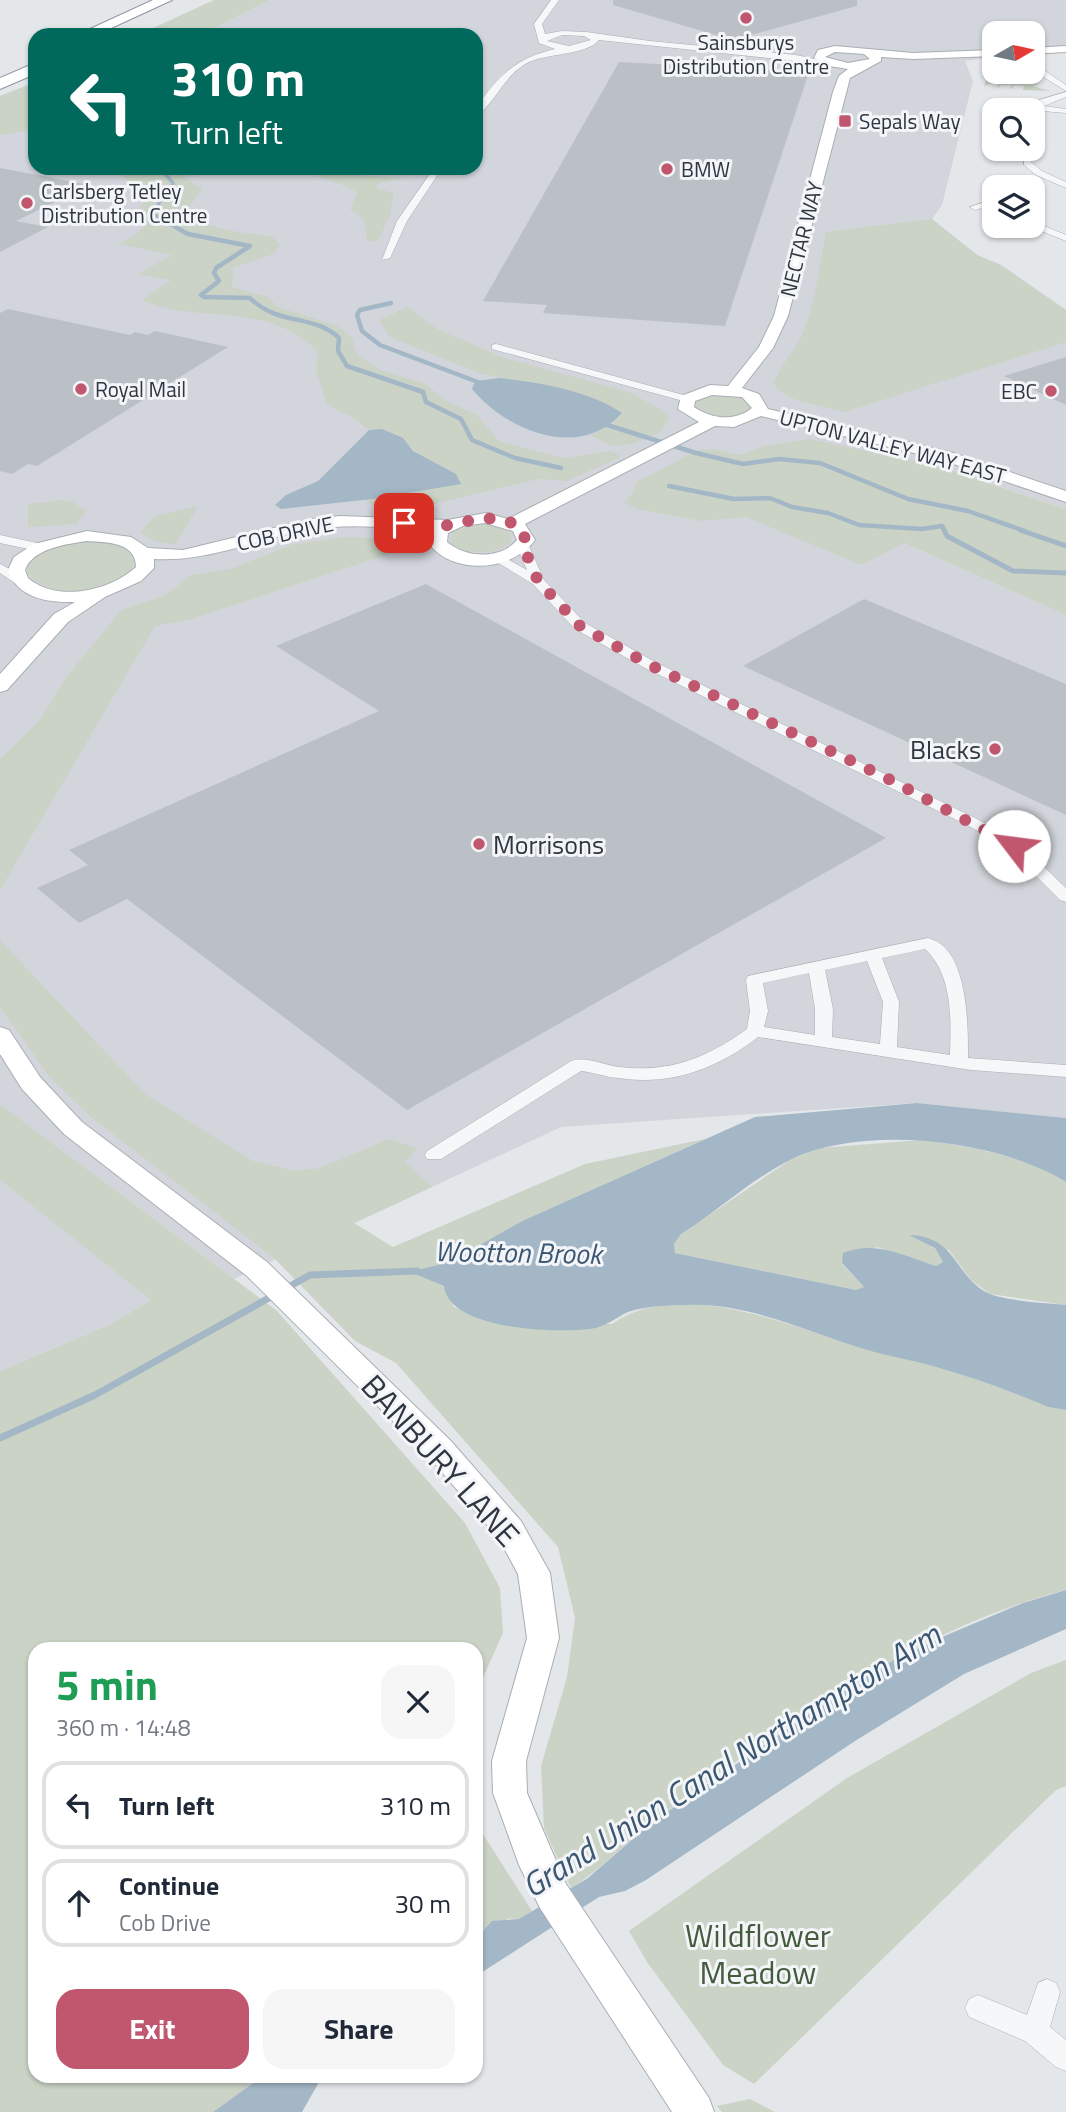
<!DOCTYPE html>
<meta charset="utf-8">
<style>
body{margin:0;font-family:"Titillium Web",sans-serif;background:#f6f6f7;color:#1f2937;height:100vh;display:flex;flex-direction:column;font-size:26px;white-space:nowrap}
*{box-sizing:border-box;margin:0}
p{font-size:23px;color:#747a83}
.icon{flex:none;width:38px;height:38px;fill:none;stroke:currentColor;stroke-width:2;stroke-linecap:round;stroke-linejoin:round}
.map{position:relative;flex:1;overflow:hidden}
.sheet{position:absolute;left:28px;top:1642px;width:455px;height:441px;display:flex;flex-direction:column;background:#fff;border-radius:21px;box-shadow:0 2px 5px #0004}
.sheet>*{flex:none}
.hud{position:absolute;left:28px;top:28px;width:455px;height:147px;border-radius:21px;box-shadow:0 2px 5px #0004;background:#00695c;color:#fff;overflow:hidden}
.needle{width:46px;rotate:81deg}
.fabs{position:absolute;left:982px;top:21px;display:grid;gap:14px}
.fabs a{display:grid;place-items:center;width:63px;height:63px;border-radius:14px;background:#fff;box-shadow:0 2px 5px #0004;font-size:35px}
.pin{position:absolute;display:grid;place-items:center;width:60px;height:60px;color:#fff;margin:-30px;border-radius:14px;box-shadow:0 4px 10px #0006}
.me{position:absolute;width:77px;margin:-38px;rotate:300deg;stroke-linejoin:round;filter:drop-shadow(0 0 5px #0008)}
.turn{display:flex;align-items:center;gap:24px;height:147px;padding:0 28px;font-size:32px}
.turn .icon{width:91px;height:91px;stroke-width:2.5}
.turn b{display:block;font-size:49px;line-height:60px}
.round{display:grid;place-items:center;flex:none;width:74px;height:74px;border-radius:21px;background:#f6f6f7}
.overview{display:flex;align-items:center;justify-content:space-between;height:119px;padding:0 28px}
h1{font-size:42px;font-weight:700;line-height:52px;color:#1e9e55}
.primary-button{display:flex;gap:14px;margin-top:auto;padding:14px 28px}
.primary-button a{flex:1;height:80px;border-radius:21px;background:#c1576f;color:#fff;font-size:28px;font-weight:700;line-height:80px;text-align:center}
.primary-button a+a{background:#f6f6f7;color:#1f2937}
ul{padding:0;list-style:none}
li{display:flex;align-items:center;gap:21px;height:88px;margin:0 14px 10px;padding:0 14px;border:4px solid #e0e1e3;border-radius:21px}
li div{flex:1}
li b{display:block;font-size:26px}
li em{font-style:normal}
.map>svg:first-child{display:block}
.built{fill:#d2d6dc}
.green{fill:#cad3c6}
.water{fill:#a3b7c6}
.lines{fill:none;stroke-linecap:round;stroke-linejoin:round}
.stream-far3{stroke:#a3b7c6;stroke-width:3.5}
.stream-far2{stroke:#a3b7c6;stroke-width:4.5}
.stream-far1{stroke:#a3b7c6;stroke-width:5}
.stream{stroke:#a3b7c6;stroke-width:7}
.building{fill:#bbc0c6}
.street-casing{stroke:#a9aeb4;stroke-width:1}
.secondary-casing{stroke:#a9aeb4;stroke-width:2}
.highway-casing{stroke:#8d959f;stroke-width:2}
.street{fill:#f6f7f9;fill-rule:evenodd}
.secondary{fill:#fff;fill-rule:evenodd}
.highway{fill:#fff;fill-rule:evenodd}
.route{stroke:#c1576f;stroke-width:12;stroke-dasharray:0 21.6}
.poi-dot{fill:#c1576f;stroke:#f3f5f8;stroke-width:2.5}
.labels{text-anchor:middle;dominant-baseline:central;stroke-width:6;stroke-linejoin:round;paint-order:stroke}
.far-poi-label{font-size:21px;fill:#2d3641;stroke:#f3f5f8;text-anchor:start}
.far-street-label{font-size:21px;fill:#2d3641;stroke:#f3f5f8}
.poi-label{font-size:26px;fill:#2d3641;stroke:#f3f5f8;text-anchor:end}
.water-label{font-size:28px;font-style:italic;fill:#3b5771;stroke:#f3f5f8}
.near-street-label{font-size:32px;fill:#2d3641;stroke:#f3f5f8}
.near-park-label{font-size:32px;fill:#445b3c;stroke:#f3f5f8}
.near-water-label{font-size:33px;font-style:italic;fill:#3b5771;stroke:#f3f5f8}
</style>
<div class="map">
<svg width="1066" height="2112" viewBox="0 0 1066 2112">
<rect width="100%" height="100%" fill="#e4e7ea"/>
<!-- built -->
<path class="built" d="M270,0H1066V47L1033,52L1032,33H994V57L965,61L973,81L942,205L932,219L977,255L1001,265L1066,310V509L938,466L904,543L1066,615V1118L917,1103L561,1127L234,1279L0,1104V126L35,111V168H476V35H201Z
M0,1180L78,1240L151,1300L111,1324L0,1371Z"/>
<!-- green -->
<path class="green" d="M214,0H270L201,35H138Z
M1005,73C1014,73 1031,79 1038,84L1033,86L1050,91L1023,90L1024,86L1015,85L1010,89L1011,85H1002L997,88L998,84H989L984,87L988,74Z
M35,82V129L0,135V96Z
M116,168H175L178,171L219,168L184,177L202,189L188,209C197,230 251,233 273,237L280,245L273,254L233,268L232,287L268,297L278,307L338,326L352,338L357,354L380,370L424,383L444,400L477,415L499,441L563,458L612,451L621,457L567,481L538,479L409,510L376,508L365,500L407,494L433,464C410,450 398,428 369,430L352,417L327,405L316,370L318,352C269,300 198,325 142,300L171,280L138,274L172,255L119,244L134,236L144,226L134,213L145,200L152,185L130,183Z
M317,168H347L343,174L404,178L379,183L376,188L394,193L390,215L378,241H367L364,220L350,209L357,193C344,182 331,184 318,176Z
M932,219L977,255L1001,265L1066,310V342L844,412L796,400L777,390L774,383C780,365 794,352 802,335C816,303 819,266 826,232Z
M408,307L437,329L502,357L629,392L660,409L669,418L659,433L632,444L611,446L591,435L614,422L560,390L482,374L390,337L379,320Z
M711,393L740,396L753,407C740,425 712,416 694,410L692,402Z
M808,439L938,466L1066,509V615L904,543L861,565L746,517L701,521L636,509L624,502L632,494L637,482L698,450L713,449L740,455L765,446Z
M62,500L73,502L87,511L76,524L28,527V504Z
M198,506L175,545L155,541L140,532L155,516Z
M477,524L498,526L511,533V542C496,556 466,556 450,542L452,532Z
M345,537L370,538L407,548L188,620L155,626L0,890V759L39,721L65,679L121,610L164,596L191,575L231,569L293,544Z
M94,541C111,543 127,545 135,561C125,597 46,603 27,572L29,564C45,545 70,542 94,541Z
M0,940L145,1094L253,1161L295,1171L320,1168L389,1139L418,1148L405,1162L432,1187L354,1223L393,1247L585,1164L705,1139L522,1221L450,1262L412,1272L444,1286L454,1307L490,1322L612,1324C681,1275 797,1329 869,1350C890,1356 911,1359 932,1365C971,1377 1010,1391 1048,1407L1066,1410V1590C912,1629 780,1730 654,1821C625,1842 601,1870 571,1888L544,1828L541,1766L567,1677L575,1618L558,1547L396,1363L355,1341L275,1259L91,1117L48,1075L0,1007Z
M0,1104L277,1311L465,1523L500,1588L503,1633L476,1693V1648H35V2076H263L213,2112H0V1371L111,1324L151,1300L0,1180Z
M921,1140C970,1146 1024,1156 1066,1182V1305L990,1294L971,1280L949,1250L925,1246L935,1248L943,1262L936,1266L877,1247L842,1264L864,1287L856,1290L675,1253L674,1244L681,1234L790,1160L820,1148Z
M1066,1660V1786L1056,1790L754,2084L723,2065L647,1962L629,1931L847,1778L1031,1673Z
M476,1823L532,1911L519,1920L510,1918L476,1939Z
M750,2099L775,2112H722L717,2106Z"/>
<!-- water -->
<path class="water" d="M500,378C538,382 591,391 622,413C579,461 507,431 472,389L475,381Z
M382,429L403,438L413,451L456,474L461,484L372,499L281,509L275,505L286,495L318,481L369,430Z
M917,1103L1066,1118V1182C998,1140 866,1124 792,1159C753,1178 718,1211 681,1234L674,1244L675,1253L856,1290L864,1287L842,1263L843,1253C877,1240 903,1256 936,1266L943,1262L935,1248L909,1235C958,1236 954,1278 990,1294C1008,1301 1046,1303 1066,1305V1410L1048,1407C1010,1391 972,1377 933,1366C913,1360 891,1357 871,1351C812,1334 749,1302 686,1305C669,1305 645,1306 628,1312C615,1318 606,1327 590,1329C555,1333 449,1330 444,1286L410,1272L450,1262L522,1221L755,1117Z
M1066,1590V1629L964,1674L855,1741L646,1880L625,1891L599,1897L476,1976V1939L492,1921L519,1919L588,1878L651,1823L870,1672L935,1640L1023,1603Z
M263,2076H328L319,2082L302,2112H213Z"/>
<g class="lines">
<!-- stream-far3 -->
<path class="stream-far3" d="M160,168L173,183L172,190L163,196L153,214L182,231"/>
<!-- stream-far2 -->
<path class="stream-far2" d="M179,229L188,234L250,246L216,268L214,273L219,281L201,295L204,297L250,298C278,326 315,314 339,338L338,351L347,366L423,392L426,402L461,419L472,440L515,458L561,468
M391,303L360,310L357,315L362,331L380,345L483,384
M601,423L696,453L743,464L779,459L820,463L908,499L968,511L1025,531
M669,486L734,499L770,498L792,507L828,513L859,525L922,529L942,526L945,531"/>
<!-- stream-far1 -->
<path class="stream-far1" d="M944,530L947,536L1013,571L1066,573
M1020,530L1066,546"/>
<!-- stream -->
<path class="stream" d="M0,1438L95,1395L310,1275L417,1271"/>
</g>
<!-- building -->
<path class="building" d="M613,0H857V6L733,40L613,5Z
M619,62L809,72L725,326L543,313L547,305L483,301Z
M0,168L90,185L16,221L48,227L0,252Z
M8,309L130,335L135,332L148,335L155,331L228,347L37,466L28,464L12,474L0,471V313Z
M1066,357V405L1004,376Z
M426,584L886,838L407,1110L127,899L79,923L37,888L88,865L69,850L379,711L276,646Z
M864,599L1066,684V815L743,666Z"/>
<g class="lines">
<defs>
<path id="street" d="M551,0H559L542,24L545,34L562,31L586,32L650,41L796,55L829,62L825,64L599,40C587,55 549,53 529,62C504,74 496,103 476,116V107C500,75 514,59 555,49L539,43L534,24ZM562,35L584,36L591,40L569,46L547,41Z
M1032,66H1038L1066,85V91L1032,70Z
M1066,92V97L1044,106L1066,109V113L1042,111L1032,124V113L1039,100Z
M1023,149H1031V162L1042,171L1066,182V188L1036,175L1024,165Z
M434,168H442L407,221L390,258L382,260L397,221Z
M994,199V205L975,210L970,207Z
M1032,221L1066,235V241L1029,226H1032Z
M496,344L691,397L693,399L687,402L492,349V345Z
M0,535L42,544L44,547L38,551L0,543Z
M523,542L529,546L544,580L585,623L655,662L979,820L1019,843L1066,888V902L1060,900L1009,849L969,826L645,668L575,629L533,584L490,558L500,555L527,570L517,546Z
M0,564L25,577L26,580L25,583H15L0,573Z
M928,938C969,948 968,1026 968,1058L1066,1065V1077L971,1070L758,1037C717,1069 671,1086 618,1078C605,1077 593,1072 581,1071L441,1159H427L425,1155L427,1151L571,1061C588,1056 603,1065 619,1067C669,1073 707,1058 747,1029L750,1011L746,980L748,976ZM925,949C953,975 951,1019 950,1055L897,1047L899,1002L882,958ZM867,961L883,1002L880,1044L832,1037L833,1009L825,970ZM809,973L815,1009V1035L764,1027L768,1011L763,983Z
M1047,1979L1056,1983L1060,1992L1050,2027L1066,2040V2071L1056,2067L1025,2041L969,2017L965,2008L969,1999L978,1995L1027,2015L1038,1983Z"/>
<path id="secondary" d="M835,46L913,53L994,50V56L913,59L881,57V61L850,78L788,316L773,348L742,388L759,394L768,409L950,452L1066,491V502L939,459L761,416L734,427L715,426L525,524L535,540C513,571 454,576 429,544L431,530C392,528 351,523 312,529C258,538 210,562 154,559V568L141,581L105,597L68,622L7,690L0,692V674L54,614L75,602C48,603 17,598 8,570L14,557L34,544L87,531L131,537L148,548L183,550L311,519L340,516L448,520L486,513L508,519L699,422L678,409L681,396L710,385L728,386L759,347L774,316L833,92L839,76L848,69L829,66L814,58L818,50ZM835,52L864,54L870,59L848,63L825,57ZM712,395L742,397L752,408C735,422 711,419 694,407L695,401ZM485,523L513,531L517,540C500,560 466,558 447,542L448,533L463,526ZM87,541C106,542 136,542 136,567C110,591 57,603 28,578L25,570C33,548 67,544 87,541Z
M1066,46V52L1032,54V48Z
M0,1027L9,1030L40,1077L82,1122L267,1262L451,1441L521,1521L550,1573L559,1638L526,1761L527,1793L566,1884L709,2098L714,2112H672L540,1908L519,1865L493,1793L492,1761L527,1638L518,1574L499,1539L429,1457L247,1276L64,1134L22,1089L0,1054Z"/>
<path id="highway" d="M153,0H172L96,35H77Z
M35,63V74L0,89V78Z"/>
</defs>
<!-- street casing -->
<use href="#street" class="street-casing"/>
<!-- secondary casing -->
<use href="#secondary" class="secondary-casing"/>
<!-- highway casing -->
<use href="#highway" class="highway-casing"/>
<!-- street -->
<use href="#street" class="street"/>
<!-- secondary -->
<use href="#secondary" class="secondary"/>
<!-- highway -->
<use href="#highway" class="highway"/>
</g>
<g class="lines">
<!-- route -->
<path class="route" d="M404,523C418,524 434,528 448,525C473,521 505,509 525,534L523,546L538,581L580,626L650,665L885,777L1014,846"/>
</g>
<!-- markers -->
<g class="poi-dot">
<circle cx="746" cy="18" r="7"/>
<rect x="838" y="114" width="14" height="14" rx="3.5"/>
<circle cx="667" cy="169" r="7"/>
<circle cx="27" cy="203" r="7"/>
<circle cx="81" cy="389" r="7"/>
<circle cx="1051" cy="391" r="7"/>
<circle cx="995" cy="749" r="7"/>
<circle cx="479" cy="844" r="7"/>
</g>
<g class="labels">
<!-- far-poi labels -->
<g class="far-poi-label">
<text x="746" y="42" text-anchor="middle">Sainsburys<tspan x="746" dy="24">Distribution Centre</tspan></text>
<text x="859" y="121">Sepals Way</text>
<text x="681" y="169">BMW</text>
<text x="41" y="191">Carlsberg Tetley<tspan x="41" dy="24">Distribution Centre</tspan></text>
<text x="95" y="389">Royal Mail</text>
<text x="1037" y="391" text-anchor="end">EBC</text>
</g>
<!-- far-street labels -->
<g class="far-street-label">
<text transform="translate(801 239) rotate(-76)">NECTAR WAY</text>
<text transform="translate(893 446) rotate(15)">UPTON VALLEY WAY EAST</text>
<text transform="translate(285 533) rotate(-12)">COB DRIVE</text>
</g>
<!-- poi labels -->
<g class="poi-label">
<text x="981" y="749">Blacks</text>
<text x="493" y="844" text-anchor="start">Morrisons</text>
</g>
<!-- water labels -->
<g class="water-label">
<text transform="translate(518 1252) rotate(1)">Wootton Brook</text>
</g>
<!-- near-street labels -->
<g class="near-street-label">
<text transform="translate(441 1460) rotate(48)">BANBURY LANE</text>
</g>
<!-- near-park labels -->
<g class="near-park-label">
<text x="758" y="1935">Wildflower<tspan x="758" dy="37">Meadow</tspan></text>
</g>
<!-- near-water labels -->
<g class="near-water-label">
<text transform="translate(731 1760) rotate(-32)">Grand Union Canal Northampton Arm</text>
</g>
</g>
</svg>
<div class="fabs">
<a><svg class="needle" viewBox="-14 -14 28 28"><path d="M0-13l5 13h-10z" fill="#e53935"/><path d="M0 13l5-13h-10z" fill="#747a83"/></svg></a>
<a><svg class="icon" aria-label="search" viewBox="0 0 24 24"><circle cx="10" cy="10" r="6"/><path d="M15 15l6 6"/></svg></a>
<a><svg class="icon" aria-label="layers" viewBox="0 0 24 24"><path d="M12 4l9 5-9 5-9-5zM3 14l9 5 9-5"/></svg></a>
</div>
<div class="pin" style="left:404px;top:523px;background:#d93025"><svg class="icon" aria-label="arrive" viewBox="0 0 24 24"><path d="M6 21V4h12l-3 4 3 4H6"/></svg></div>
<svg class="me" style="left:1014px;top:846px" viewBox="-20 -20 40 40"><circle r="19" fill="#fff"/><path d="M0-13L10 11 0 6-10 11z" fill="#c1576f"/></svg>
<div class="hud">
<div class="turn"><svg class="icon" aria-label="left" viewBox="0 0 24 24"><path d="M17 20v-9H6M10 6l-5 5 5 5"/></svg><div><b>310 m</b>Turn left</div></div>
</div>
<section class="sheet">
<div class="overview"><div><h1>5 min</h1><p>360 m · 14:48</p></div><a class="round"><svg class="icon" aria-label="close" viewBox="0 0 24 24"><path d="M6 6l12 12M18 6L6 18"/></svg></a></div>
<ul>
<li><svg class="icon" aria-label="left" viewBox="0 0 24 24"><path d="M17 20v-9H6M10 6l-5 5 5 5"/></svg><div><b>Turn left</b></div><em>310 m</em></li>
<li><svg class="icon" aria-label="ahead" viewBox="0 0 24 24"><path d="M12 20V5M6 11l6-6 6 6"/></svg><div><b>Continue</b><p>Cob Drive</p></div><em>30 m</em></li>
</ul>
<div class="primary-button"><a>Exit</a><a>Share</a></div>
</section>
</div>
